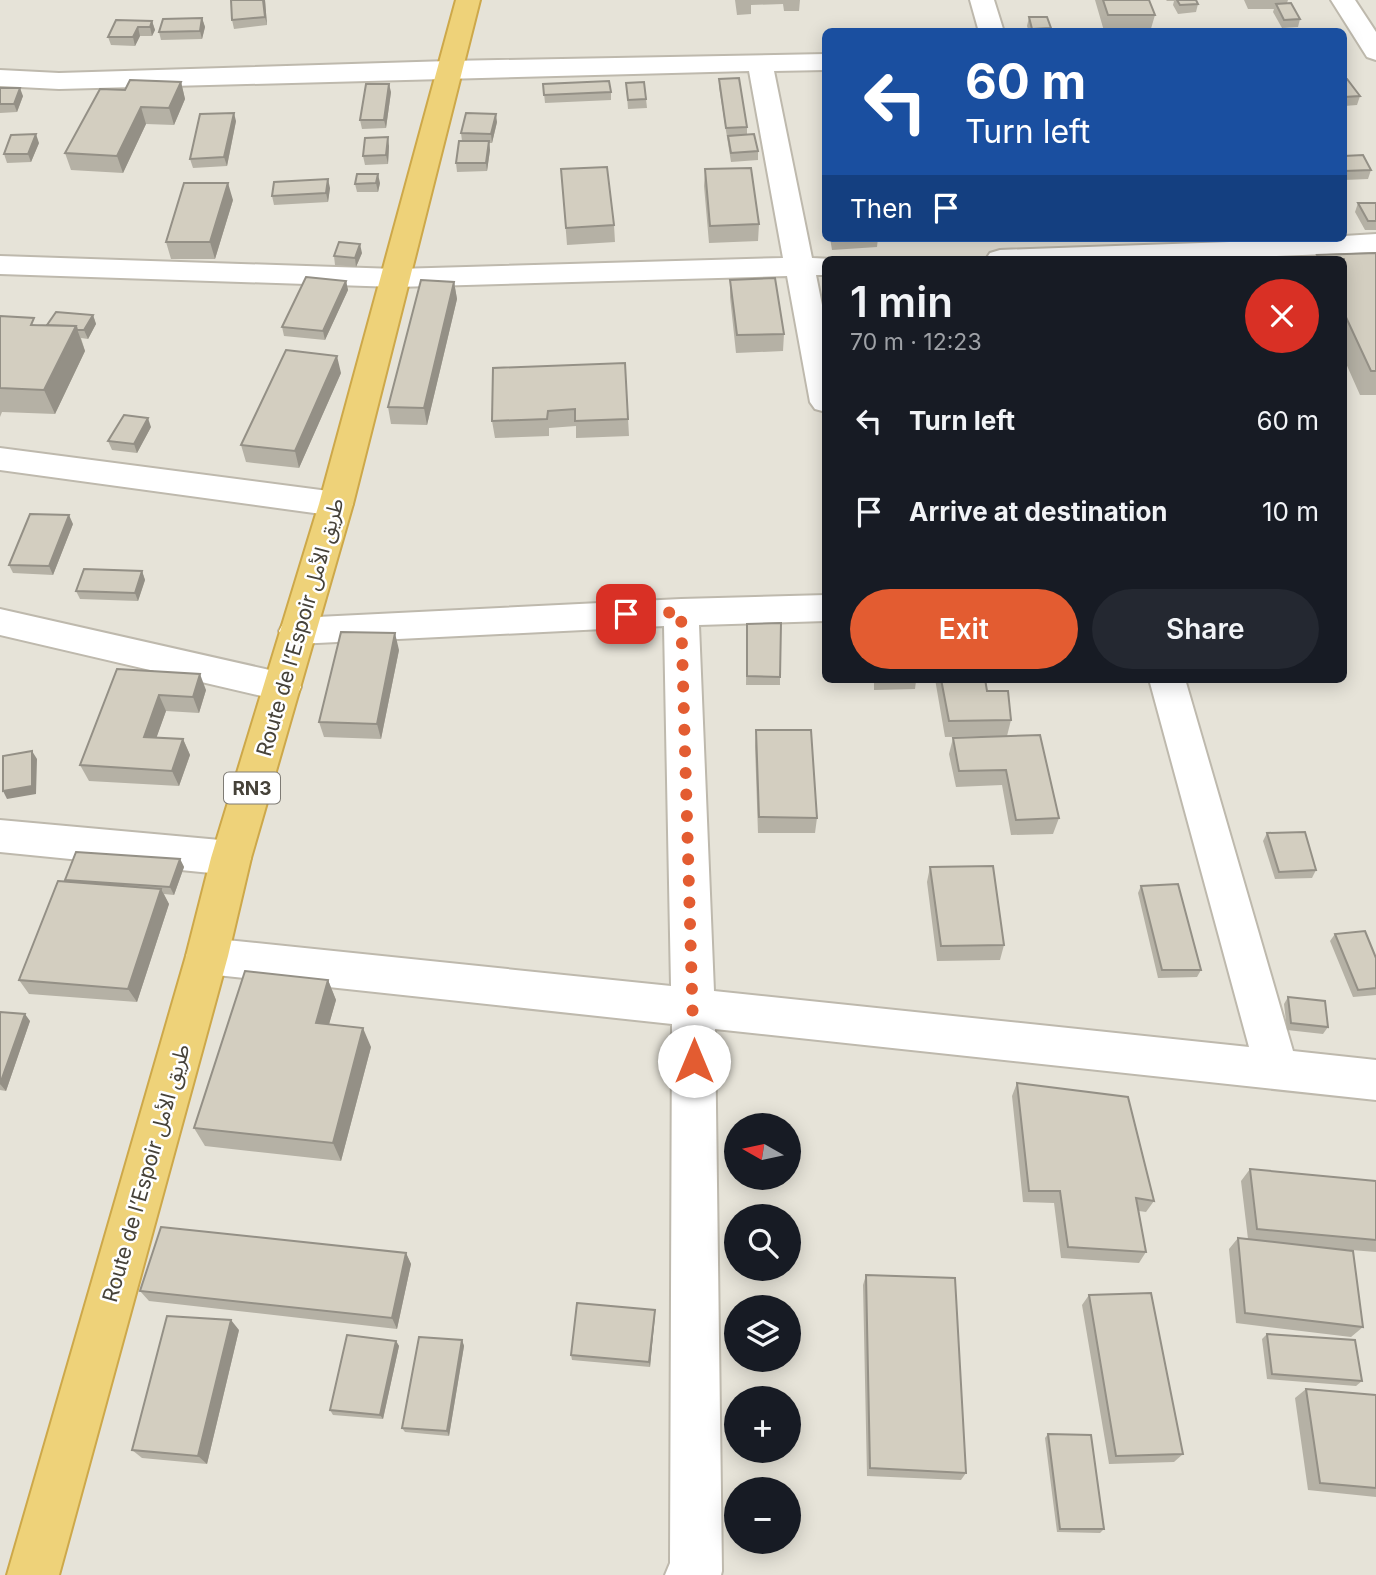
<!DOCTYPE html>
<meta charset="utf-8">
<style>
body{margin:0;font-family:Inter,"Noto Sans Arabic",sans-serif;background:#242831;color:#f1f3f6;height:100vh;display:flex;flex-direction:column;font-size:26px;white-space:nowrap}
*{box-sizing:border-box;margin:0}
p{font-size:23px;color:#9ea1a6}
.icon{flex:none;width:38px;height:38px;fill:none;stroke:currentColor;stroke-width:2;stroke-linecap:round;stroke-linejoin:round}
.map{position:relative;flex:1;overflow:hidden}
.sheet{position:absolute;left:822px;top:256px;width:525px;height:427px;display:flex;flex-direction:column;background:#171b24;border-radius:10px;box-shadow:0 4px 18px #0003}
.sheet>*{flex:none}
.hud{position:absolute;left:822px;top:28px;width:525px;height:214px;border-radius:10px;box-shadow:0 4px 18px #0003;background:#1a4fa0;color:#fff;overflow:hidden}
.needle{width:46px;rotate:279deg}
.buttons{position:absolute;left:724px;top:1113px;display:grid;gap:14px}
.buttons a{display:grid;place-items:center;width:77px;height:77px;border-radius:50%;background:#171b24;box-shadow:0 4px 18px #0003;font-size:35px}
.pin{position:absolute;display:grid;place-items:center;width:60px;height:60px;color:#fff;margin:-30px;border-radius:14px;box-shadow:0 4px 10px #0006}
.me{position:absolute;width:77px;margin:-38px;rotate:0deg;stroke-linejoin:round;filter:drop-shadow(0 0 5px #0008)}
.turn{display:flex;align-items:center;gap:24px;height:147px;padding:0 28px;font-size:32px}
.turn .icon{width:91px;height:91px;stroke-width:2.5}
.turn b{display:block;font-size:49px;line-height:60px}
.then{display:flex;align-items:center;height:66px;padding:0 28px;background:#0003;gap:14px;font-size:26px}
.round{display:grid;place-items:center;flex:none;width:74px;height:74px;border-radius:37px;background:#242831}
.headline{display:flex;align-items:center;justify-content:space-between;height:119px;padding:0 28px}
h1{font-size:42px;font-weight:600;line-height:52px}
.button{display:flex;gap:14px;margin-top:auto;padding:14px 28px}
.button a{flex:1;height:80px;border-radius:42px;background:#e35c31;color:#fff;font-size:28px;font-weight:600;line-height:80px;text-align:center}
.button a+a{background:#242831;color:#f1f3f6}
ul{padding:0;list-style:none}
li{display:flex;align-items:center;gap:21px;height:91px;padding:0 28px}
li div{flex:1}
li b{display:block;font-size:26px}
li em{font-style:normal}
.map>svg:first-child{display:block}
.residential{fill:#e6e3d8;fill-rule:evenodd}
.lines{fill:none;stroke-linecap:round;stroke-linejoin:round}
.street-casing{stroke:#beb9ad;stroke-width:4}
.highway-casing{stroke:#cda84a;stroke-width:4}
.street{fill:#fff;fill-rule:evenodd}
.highway{fill:#eed279;fill-rule:evenodd}
.wall{fill:#b5b1a5}
.shaded-wall{fill:#949086}
.building{fill:#d3cec0;stroke:#949086;stroke-width:2}
.route{stroke:#e35c31;stroke-width:12;stroke-dasharray:0 21.6}
.labels{text-anchor:middle;dominant-baseline:central;stroke-width:5;stroke-linejoin:round;paint-order:stroke}
.shield{fill:#fff;stroke:#7e7b74;stroke-width:2}
.shield-label{font-size:19px;font-weight:bold;fill:#464239}
.street-label{font-size:21px;fill:#464239;stroke:#fff}
</style>
<div class="map">
<svg width="1376" height="1575" viewBox="0 0 1376 1575">
<rect width="100%" height="100%" fill="#f3f1ea"/>
<!-- residential -->
<path class="residential" d="M0,0H1376V1575H0ZM826,32H1344V238H826ZM826,259H1344V679H826ZM737,1125H789V1178H737ZM737,1216H789V1269H737ZM737,1307H789V1360H737ZM737,1398H789V1451H737ZM737,1489H789V1542H737Z"/>
<g class="lines">
<defs>
<path id="street" d="M970,0H994L1004,32H979Z
M1331,0H1355L1376,32V60L1367,57Z
M826,54V70L774,71L812,258L833,259H826V275H816L826,325V412L815,409L810,402L787,276L396,287L0,274V256L396,269L783,258L749,71L59,89L0,86V70L59,73L449,61Z
M1376,234V252L1204,259H986L990,253L1000,250L1344,238V236Z
M0,448L336,492L348,496L353,504L348,512L336,516L0,470Z
M826,595V621L699,625L714,991L1249,1047L1149,679H1185L1293,1051L1376,1060V1100L715,1029L722,1571L721,1575H665L670,1563L672,1024L207,974L192,969L186,956L192,943L207,938L671,986L664,626L297,644L284,640L279,631L284,622L297,618L681,599Z
M0,609L283,673L296,677L301,687L296,697L283,701L0,635Z
M0,820L231,841L245,846L251,858L245,870L231,875L0,852Z"/>
<path id="highway" d="M456,0H480L353,504L251,858L228,956L59,1575H7L186,956L211,858L319,504Z"/>
</defs>
<!-- street casing -->
<use href="#street" class="street-casing"/>
<!-- highway casing -->
<use href="#highway" class="highway-casing"/>
<!-- street -->
<use href="#street" class="street"/>
<!-- highway -->
<use href="#highway" class="highway"/>
</g>
<!-- wall -->
<path class="wall" d="M231,0H265L267,25L234,29L232,20Z
M735,0H800L799,11H784L783,4L751,5V14L737,15Z
M1095,0H1149L1155,15L1150,32L1104,31Z
M1166,0H1196L1198,4L1196,12L1178,14L1173,5L1174,1H1167Z
M1244,0H1288L1287,3L1300,19L1298,27L1282,28L1273,12L1274,9H1248Z
M1029,17L1051,28L1050,32H1029L1027,26Z
M202,18L205,27L202,39L161,40L159,32Z
M152,21L155,30L152,36H140L135,46L111,45L108,37Z
M719,79L747,127V134L758,151V160L731,162L719,87Z
M1344,79L1360,96L1357,105L1344,106Z
M181,82L185,99L174,125L146,124L123,173L71,170L65,153L125,90Z
M626,83L646,99L647,108L628,109Z
M543,84L611,92V100L545,103Z
M0,88L23,96L17,112L0,113Z
M391,92L386,128L362,129L360,120Z
M236,121L227,166L193,168L190,159Z
M497,122L492,143H489L490,150L487,171L457,172L456,163L462,141L461,133Z
M39,143L31,162L7,163L4,154Z
M389,146L388,164L365,165L363,156Z
M1344,156L1371,170L1368,179L1344,180Z
M561,169L614,225L615,242L567,245Z
M705,169L759,224L758,241L709,243L704,186Z
M380,183L378,192H357L355,184Z
M330,188L328,202L274,205L272,196Z
M233,200L215,259H171L166,242Z
M1358,203H1376V230H1365L1355,212Z
M830,238H878L877,247L832,250Z
M362,253L356,267L335,265L334,256Z
M1376,253V395H1360L1344,359V259H1316L1317,255Z
M730,280L784,334L783,351L736,353L730,297Z
M346,281L348,290L325,340L284,336L282,327Z
M454,282L457,299L427,425L391,424L388,407Z
M93,315L96,324L88,339L81,338L85,351L55,414L2,412L0,417V316L37,325H47Z
M625,363L629,436L576,438V426L549,428V436L495,438L492,421Z
M341,373L299,468L246,462L241,445Z
M151,427L137,453L112,450L108,441Z
M73,524L53,575L13,573L9,565Z
M142,571L145,580L138,601L80,599L76,591Z
M747,624L780,677V685H746Z
M399,650L381,739L324,737L319,722Z
M117,669L206,690L199,713L166,711L156,738L183,739L190,755L179,786L89,781L80,765Z
M874,679H916V681L915,689L874,690Z
M935,679H985L987,691L1011,720L1007,736L945,737Z
M756,730L817,818L815,833H758L755,746Z
M1040,735L1059,818L1053,834L1011,835L1002,785L956,787L949,754L953,738Z
M1267,833L1316,870L1312,878L1275,879L1263,841Z
M180,859L184,867L174,895L164,894L169,904L137,1002L29,994L19,980L66,882L65,880Z
M930,867L1004,945L1000,960L937,961L927,882Z
M1141,886L1201,970L1197,977L1158,978L1138,893Z
M1335,934L1376,958V995L1353,997L1330,941Z
M328,980L336,1000L329,1024L371,1047L341,1161L205,1146L194,1128Z
M1288,997L1328,1027L1323,1034L1287,1030L1284,1004Z
M0,1012L30,1021L6,1091L0,1090Z
M1017,1083L1154,1201L1146,1212L1139,1211L1146,1252L1139,1263L1061,1258L1054,1203L1023,1202L1012,1096Z
M1250,1169L1376,1181V1252L1314,1247L1363,1327L1351,1337L1236,1323L1229,1249L1238,1238L1248,1239L1241,1181Z
M406,1253L411,1264L397,1329L149,1301L140,1291Z
M866,1275L966,1473L961,1480L867,1476L863,1285Z
M1089,1295L1183,1454L1174,1462L1109,1464L1082,1305Z
M655,1310L650,1367L572,1360L571,1355Z
M239,1330L207,1464L142,1458L132,1450Z
M1267,1334L1362,1381L1356,1386L1267,1379L1262,1339Z
M462,1340L464,1346L449,1436L405,1432L402,1428Z
M396,1341L399,1346L383,1419L333,1415L330,1410Z
M1306,1389L1376,1395V1497L1308,1490L1295,1398Z
M1048,1434L1104,1529L1100,1533L1057,1532L1045,1438Z"/>
<!-- shaded-wall -->
<path class="shaded-wall" d="M263,0H265L267,25L265,17Z
M202,18L205,27L202,39L200,31Z
M152,21L155,30L152,36L150,27Z
M138,27L140,36L135,46L133,37Z
M181,82L185,99L174,125L169,108Z
M389,84L391,92L386,128L384,120Z
M20,88L23,96L17,112L14,104Z
M141,107L146,124L123,173L117,156Z
M234,113L236,121L227,166L224,157Z
M496,114L497,122L492,143L491,134Z
M36,134L39,143L31,162L28,154Z
M388,137L389,146L388,164L386,155Z
M489,141L490,150L487,171L486,163Z
M378,174L380,183L378,192L376,183Z
M328,179L330,188L328,202L326,193Z
M228,183L233,200L215,259L210,242Z
M360,244L362,253L356,267L355,258Z
M346,281L348,290L325,340L323,331Z
M454,282L457,299L427,425L424,408Z
M93,315L96,324L88,339L84,330Z
M76,326L85,351L55,414L44,390Z
M337,356L341,373L299,468L295,451Z
M148,418L151,427L137,453L134,444Z
M69,515L73,524L53,575L49,566Z
M142,571L145,580L138,601L135,593Z
M395,633L399,650L381,739L377,724Z
M200,674L206,690L199,713L193,697Z
M159,695L166,711L151,753L144,737Z
M183,739L190,755L179,786L172,771Z
M32,751L37,759L36,794L7,799L3,791Z
M180,859L184,867L174,895L170,887Z
M161,889L169,904L137,1002L128,989Z
M328,980L336,1000L324,1042L316,1023Z
M25,1014L30,1021L6,1091L0,1084Z
M363,1028L371,1047L341,1161L333,1143Z
M406,1253L411,1264L397,1329L392,1318Z
M655,1310V1316L650,1367L649,1362Z
M231,1320L239,1330L207,1464L198,1456Z
M462,1340L464,1346L449,1436L447,1431Z
M396,1341L399,1346L383,1419L380,1415Z"/>
<!-- building -->
<path class="building" d="M231,0H263L265,17L232,20Z
M1103,0H1149L1155,15H1108Z
M1177,0H1196L1198,4L1180,5Z
M1291,3L1300,19L1284,20L1276,4Z
M1029,17H1047L1051,28L1032,29Z
M202,18L200,31L159,32L163,19Z
M116,20L152,21L150,27H138L133,37H108Z
M739,78L747,127L726,128L719,79Z
M1344,79H1347L1360,96L1344,97Z
M130,80L181,82L169,108L141,107L117,156L65,153L100,89L125,90Z
M609,81L611,92L544,95L543,84Z
M644,82L646,99L628,100L626,83Z
M366,84H389L384,120H360Z
M0,88H20L14,104H0Z
M234,113L224,157L190,159L200,114Z
M466,113L496,114L491,134L461,133Z
M36,134L28,154H4L11,135Z
M754,134L758,151L731,153L728,136Z
M388,137L386,155L363,156L365,138Z
M459,141H489L486,163H456Z
M1363,155L1371,170L1344,171V156Z
M607,167L614,225L566,228L561,169Z
M751,168L759,224L710,226L705,169Z
M357,174H378L376,183L355,184Z
M328,179L326,193L272,196L274,182Z
M184,183H228L210,242H166Z
M1358,203H1376V221H1368Z
M833,238H878L833,241Z
M339,242L360,244L355,258L334,256Z
M1376,253V371H1371L1344,313V259H1319L1317,255Z
M306,277L346,281L323,331L282,327Z
M775,278L784,334L737,335L730,280Z
M421,280L454,282L424,408L388,407Z
M56,312L93,315L84,330H77L76,326L47,325Z
M0,316L34,318L31,325L76,326L44,390L0,388Z
M286,350L337,356L295,451L241,445Z
M625,363L628,419L575,421V409L548,411L547,419L492,421L493,368Z
M124,415L148,418L134,444L108,441Z
M30,514L69,515L49,566L9,565Z
M84,569L142,571L135,593L76,591Z
M781,623L780,677L747,676V624Z
M341,632L395,633L377,724L319,722Z
M117,669L200,674L193,697L159,695L144,737L183,739L172,771L80,765Z
M876,679H916V681L876,682Z
M941,679H985L987,691H1008L1011,720L949,721Z
M756,730H811L817,818L759,817Z
M1040,735L1059,818L1016,820L1006,770L959,771L953,738Z
M32,751V786L3,791V756Z
M1305,832L1316,870L1279,872L1267,833Z
M76,852L180,859L170,887L65,880Z
M993,866L1004,945L941,946L930,867Z
M58,881L161,889L128,989L19,980Z
M1178,884L1201,970H1162L1141,886Z
M1365,931L1376,958V988L1358,990L1335,934Z
M245,971L328,980L316,1023L363,1028L333,1143L194,1128Z
M1288,997L1325,1001L1328,1027L1291,1023Z
M0,1012L25,1014L0,1084Z
M1017,1083L1128,1097L1154,1201L1136,1198L1146,1252L1068,1247L1060,1191H1029Z
M1250,1169L1376,1181V1240L1257,1229Z
M161,1227L406,1253L392,1318L140,1291Z
M1238,1238L1353,1251L1363,1327L1245,1313Z
M866,1275L955,1278L966,1473L870,1468Z
M1151,1293L1183,1454L1116,1456L1089,1295Z
M577,1303L655,1310L649,1362L571,1355Z
M167,1316L231,1320L198,1456L132,1450Z
M1267,1334L1355,1340L1362,1381L1272,1374Z
M347,1335L396,1341L380,1415L330,1410Z
M419,1337L462,1340L447,1431L402,1428Z
M1306,1389L1376,1395V1488L1320,1483Z
M1048,1434L1091,1435L1104,1529H1060Z"/>
<g class="lines">
<!-- route -->
<path class="route" d="M626,614L681,612L694,1061"/>
</g>
<g class="labels">
<!-- shield labels -->
<rect class="shield" x="224" y="772.5" width="56" height="31" rx="5"/>
<g class="shield-label">
<text x="252" y="788">RN3</text>
</g>
<!-- street labels -->
<g class="street-label">
<text transform="translate(300 627) rotate(-74)">Route de l’Espoir طريق الأمل</text>
<text transform="translate(146 1173) rotate(-74)">Route de l’Espoir طريق الأمل</text>
</g>
</g>
</svg>
<div class="buttons">
<a><svg class="needle" viewBox="-14 -14 28 28"><path d="M0-13l5 13h-10z" fill="#e53935"/><path d="M0 13l5-13h-10z" fill="#9ea1a6"/></svg></a>
<a><svg class="icon" aria-label="search" viewBox="0 0 24 24"><circle cx="10" cy="10" r="6"/><path d="M15 15l6 6"/></svg></a>
<a><svg class="icon" aria-label="layers" viewBox="0 0 24 24"><path d="M12 4l9 5-9 5-9-5zM3 14l9 5 9-5"/></svg></a>
<a>+</a>
<a>−</a>
</div>
<div class="pin" style="left:626px;top:614px;background:#d93025"><svg class="icon" aria-label="arrive" viewBox="0 0 24 24"><path d="M6 21V4h12l-3 4 3 4H6"/></svg></div>
<svg class="me" style="left:694px;top:1061px" viewBox="-20 -20 40 40"><circle r="19" fill="#fff"/><path d="M0-13L10 11 0 6-10 11z" fill="#e35c31"/></svg>
<div class="hud">
<div class="turn"><svg class="icon" aria-label="left" viewBox="0 0 24 24"><path d="M17 20v-9H6M10 6l-5 5 5 5"/></svg><div><b>60 m</b>Turn left</div></div>
<div class="then">Then<svg class="icon" aria-label="arrive" viewBox="0 0 24 24"><path d="M6 21V4h12l-3 4 3 4H6"/></svg></div>
</div>
<section class="sheet">
<div class="headline"><div><h1>1 min</h1><p>70 m · 12:23</p></div><a class="round" style="background:#d93025;color:#fff"><svg class="icon" aria-label="close" viewBox="0 0 24 24"><path d="M6 6l12 12M18 6L6 18"/></svg></a></div>
<ul>
<li><svg class="icon" aria-label="left" viewBox="0 0 24 24"><path d="M17 20v-9H6M10 6l-5 5 5 5"/></svg><div><b>Turn left</b></div><em>60 m</em></li>
<li><svg class="icon" aria-label="arrive" viewBox="0 0 24 24"><path d="M6 21V4h12l-3 4 3 4H6"/></svg><div><b>Arrive at destination</b></div><em>10 m</em></li>
</ul>
<div class="button"><a>Exit</a><a>Share</a></div>
</section>
</div>
